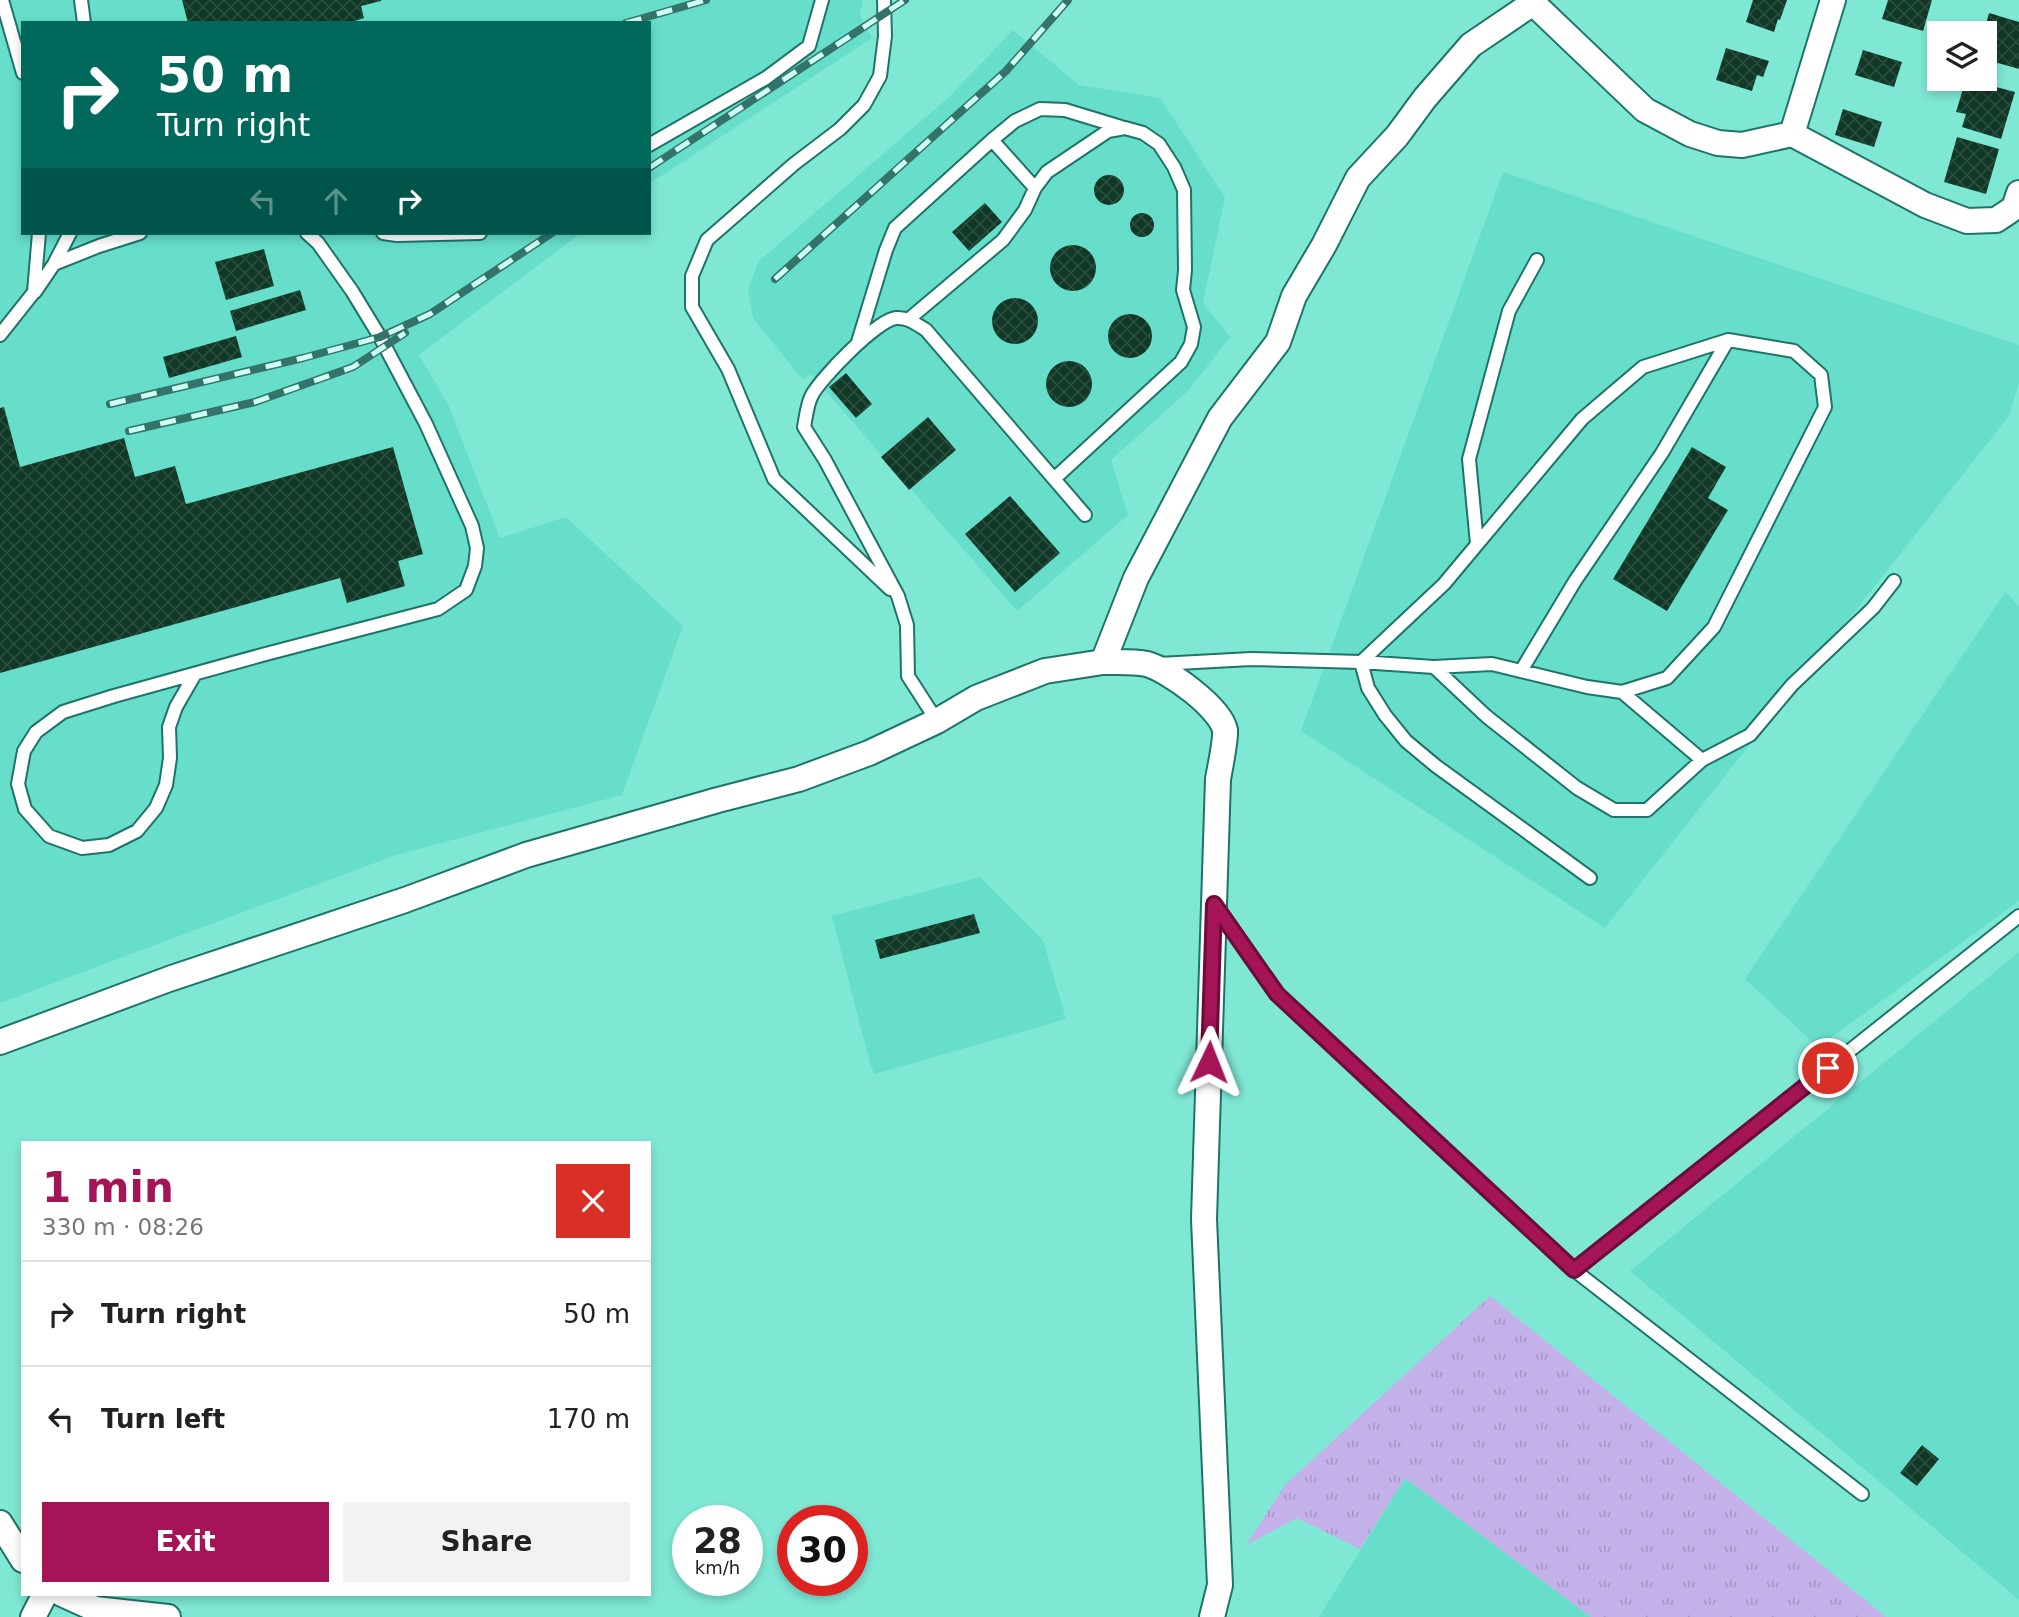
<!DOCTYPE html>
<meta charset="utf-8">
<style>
body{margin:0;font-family:"DejaVu Sans",sans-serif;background:#f2f2f2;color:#222;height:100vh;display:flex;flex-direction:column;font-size:26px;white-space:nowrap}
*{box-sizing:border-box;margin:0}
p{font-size:23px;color:#767676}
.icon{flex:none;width:38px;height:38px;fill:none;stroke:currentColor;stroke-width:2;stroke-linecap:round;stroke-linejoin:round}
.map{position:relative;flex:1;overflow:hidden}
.side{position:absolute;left:21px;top:1141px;width:630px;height:455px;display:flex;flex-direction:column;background:#fff;border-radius:0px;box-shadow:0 4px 10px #0003}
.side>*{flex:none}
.banner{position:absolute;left:21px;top:21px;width:630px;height:214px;border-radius:0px;box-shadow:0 4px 10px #0003;background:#00695c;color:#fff;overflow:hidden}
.fabs{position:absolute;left:1927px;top:21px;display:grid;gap:14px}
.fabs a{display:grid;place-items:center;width:70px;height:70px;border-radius:0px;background:#fff;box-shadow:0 4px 10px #0003;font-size:35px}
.speed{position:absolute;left:672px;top:1505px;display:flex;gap:14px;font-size:35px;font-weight:700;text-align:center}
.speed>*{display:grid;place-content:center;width:91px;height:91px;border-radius:50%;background:#fff;box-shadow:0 4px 10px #0003;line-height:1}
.speed small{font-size:18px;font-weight:400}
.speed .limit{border:10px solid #d22;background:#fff;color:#111}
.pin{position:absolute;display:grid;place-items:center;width:60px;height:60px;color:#fff;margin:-30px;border:4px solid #fff;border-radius:50%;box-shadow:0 2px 7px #0007}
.me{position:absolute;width:77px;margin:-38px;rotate:2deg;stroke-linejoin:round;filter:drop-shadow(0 0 5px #0008)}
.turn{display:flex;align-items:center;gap:24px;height:147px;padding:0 21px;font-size:32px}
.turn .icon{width:91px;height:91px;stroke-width:2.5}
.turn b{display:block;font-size:49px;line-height:60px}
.lanes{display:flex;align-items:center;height:66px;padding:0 21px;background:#0003;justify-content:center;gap:35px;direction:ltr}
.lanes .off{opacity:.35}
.round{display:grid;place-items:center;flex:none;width:74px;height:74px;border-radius:0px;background:#f2f2f2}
.summary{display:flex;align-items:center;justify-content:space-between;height:119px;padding:0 21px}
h1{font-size:42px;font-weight:600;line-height:52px;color:#a41456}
.action{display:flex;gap:14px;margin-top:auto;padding:14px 21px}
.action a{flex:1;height:80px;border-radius:0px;background:#a41456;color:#fff;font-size:28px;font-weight:600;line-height:80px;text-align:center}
.action a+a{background:#f2f2f2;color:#222}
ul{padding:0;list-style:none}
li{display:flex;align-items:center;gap:21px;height:105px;padding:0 21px;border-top:2px solid #e0e0e0}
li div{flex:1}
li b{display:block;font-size:26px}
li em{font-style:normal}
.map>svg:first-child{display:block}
.built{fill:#66deca}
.grass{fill:url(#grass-tufts)}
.building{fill:url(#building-cross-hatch)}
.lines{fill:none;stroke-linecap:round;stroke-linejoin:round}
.lane-casing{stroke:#1e7468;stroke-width:16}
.street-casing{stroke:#1e7468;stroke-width:28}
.lane{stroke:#fff;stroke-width:12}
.street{stroke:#fff;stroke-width:24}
.rail-casing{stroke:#347369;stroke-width:8}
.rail{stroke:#cefff4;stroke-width:5;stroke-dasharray:16;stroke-linecap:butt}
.route-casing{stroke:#6b0d38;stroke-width:18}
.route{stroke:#a41456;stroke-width:12}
</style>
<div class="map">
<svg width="2019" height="1617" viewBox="0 0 2019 1617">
<defs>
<pattern id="grass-tufts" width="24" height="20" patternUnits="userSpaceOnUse" patternTransform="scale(1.75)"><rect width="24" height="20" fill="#c5b1e9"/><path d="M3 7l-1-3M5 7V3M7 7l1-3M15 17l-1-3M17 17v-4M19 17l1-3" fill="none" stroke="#a798c7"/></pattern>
<pattern id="building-cross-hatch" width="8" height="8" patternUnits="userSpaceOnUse" patternTransform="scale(1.75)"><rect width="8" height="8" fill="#113826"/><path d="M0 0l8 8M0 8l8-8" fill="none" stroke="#294c3c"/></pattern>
</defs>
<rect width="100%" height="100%" fill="#7fe8d5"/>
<!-- built -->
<path class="built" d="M0,0H863L860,15L872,38L649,184V23H23V233H581L419,355L448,404L500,538L566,517L683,626L622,795L396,855L0,1003Z
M1013,30L1079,85L1160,98L1225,197L1203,303L1230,337L1188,391L1111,460L1128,515L1017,611L811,374L803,380L753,318L748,289L759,261L949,97Z
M1503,172L2019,345V383L2009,416L1605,928L1301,731Z
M2005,592L2019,606V901L1818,1047L1745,979Z
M980,877L1043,940L1066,1019L875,1074L871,1067L832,916Z
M2019,952V1600L1630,1271Z
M1405,1478L1591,1617H1319Z"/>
<!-- grass -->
<path class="grass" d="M1490,1296L1886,1617H1591L1405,1478L1360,1549L1297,1518L1246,1545L1285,1485Z"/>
<!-- building -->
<path class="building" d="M182,0H381V1L361,6L364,18L349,23H188Z
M1753,0H1787L1780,20L1778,19L1774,32L1746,22Z
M1888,0H1932L1923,31L1882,19Z
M1989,13L2019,22V69L1984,59L1994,26L1986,24Z
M1726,48L1769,61L1763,77L1757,75L1752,91L1716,80Z
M1863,50L1902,62L1894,87L1855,75Z
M1966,79L2015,92L2001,139L1962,127L1966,114L1956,112Z
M1843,109L1882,122L1874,147L1835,135Z
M1957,137L1999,149L1986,194L1944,182Z
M1094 190a15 15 0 1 1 30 0a15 15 0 1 1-30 0Z
M985,203L1002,222L969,251L952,232Z
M1130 225a12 12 0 1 1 24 0a12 12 0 1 1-24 0Z
M1050 268a23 23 0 1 1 46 0a23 23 0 1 1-46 0Z
M264,249L274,286L226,300L215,262Z
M300,290L306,310L236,331L230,311Z
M992 321a23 23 0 1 1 46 0a23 23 0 1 1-46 0Z
M1108 336a22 22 0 1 1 44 0a22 22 0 1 1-44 0Z
M236,336L242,357L169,378L163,357Z
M1046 384a23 23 0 1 1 46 0a23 23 0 1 1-46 0Z
M846,373L872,404L856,418L829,387Z
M4,407L20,467L124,438L135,477L175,466L186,504L393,447L423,554L398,561L405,586L347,603L340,578L0,673V408Z
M928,417L956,450L909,490L881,457Z
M1692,447L1726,467L1708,498L1728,510L1667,611L1613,579Z
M1010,496L1060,553L1015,592L965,534Z
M974,914L980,933L880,959L875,940Z
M1922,1445L1939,1459L1917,1486L1900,1473Z"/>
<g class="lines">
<defs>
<path id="lane" d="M2,0L23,73
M81,0L84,23
M884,0L885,36L880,76L864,105L840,129L794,164L707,240L692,276V307L728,369L774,479L890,589
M992,140L1035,188
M649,145L766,78L809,46L822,0
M383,233L397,235L480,233
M54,264L99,246L140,233
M35,292L54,264L70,233
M909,319L1003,240L1025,210L1035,188L1047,172L1108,131L1125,128L1143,133L1159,144L1174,167L1184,190L1185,270L1183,290L1194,327L1191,344L1181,362L1054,479
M0,335L34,292L39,233
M858,342L886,250L895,228L992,140L1015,121L1040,109L1065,110L1121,127
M1477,544L1469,459L1509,311L1537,260
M1159,664L1251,659L1361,662L1434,667L1492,664L1587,687L1622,692L1667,678L1714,627L1825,407L1821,375L1794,351L1728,340L1643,367L1582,419L1444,584L1361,662L1368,688L1385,715L1406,741L1436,766L1590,878
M1434,667L1486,716L1577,788L1614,810H1647L1702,760L1750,735L1792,685L1873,608L1894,581
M1521,671L1575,581L1662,453L1728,340
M195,674L176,707L169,727L170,758L166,785L156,808L137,831L109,845L82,848L49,836L25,809L18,784L24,751L36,732L63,712L114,696L262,655L438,609L466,590L475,566L477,548L472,526L426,424L380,337L352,291L318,243L307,233
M1622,692L1702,760
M937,721L908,676L907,625L898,596L825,460L804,427C806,417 807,404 812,395C821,378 877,320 896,318C908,317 916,324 926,330L1085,515
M1217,907L1277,994L1574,1270L1862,1494
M1574,1270L2019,916"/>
<path id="street" d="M1533,3L1645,110L1690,134L1718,143L1742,145L1792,134L1925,205L1967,221L1996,220L2014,208L2019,193
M1792,134L1833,0
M1103,662C1117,662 1133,661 1147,664C1168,670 1220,707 1225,730C1226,739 1220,768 1218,779L1204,1219L1220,1585L1212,1617
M0,1042L169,979L405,900L526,855L718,800L799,779L869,753L937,721L976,698L1045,671L1103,662L1136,578L1220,418L1278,342L1294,296L1324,245L1358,178L1397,136L1425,98L1471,45L1533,3L1534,0
M0,1523L23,1560
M62,1594L95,1609L168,1617
M33,1617L45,1594"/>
</defs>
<!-- lane casing -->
<use href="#lane" class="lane-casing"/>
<!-- street casing -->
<use href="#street" class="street-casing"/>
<!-- lane -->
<use href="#lane" class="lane"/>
<!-- street -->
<use href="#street" class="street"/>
<defs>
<path id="rail" d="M626,23L706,0
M649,168L905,0
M775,279L1006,71L1068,0
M110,404L303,358L380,337L430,314L552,233
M129,431L255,402L353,367L405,333"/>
</defs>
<!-- rail casing -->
<use href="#rail" class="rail-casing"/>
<!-- rail -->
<use href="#rail" class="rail"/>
</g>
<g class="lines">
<defs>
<path id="route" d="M1209,1062L1214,904L1277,994L1574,1270L1828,1068"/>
</defs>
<!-- route casing -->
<use href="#route" class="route-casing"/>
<!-- route -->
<use href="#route" class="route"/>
</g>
</svg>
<div class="fabs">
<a><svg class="icon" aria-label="layers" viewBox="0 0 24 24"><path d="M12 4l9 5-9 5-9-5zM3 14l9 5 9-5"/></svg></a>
</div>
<div class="speed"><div>28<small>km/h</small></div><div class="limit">30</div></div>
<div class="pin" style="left:1828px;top:1068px;background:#d93025"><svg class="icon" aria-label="arrive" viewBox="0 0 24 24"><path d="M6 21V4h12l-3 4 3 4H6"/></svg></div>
<svg class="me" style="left:1209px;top:1062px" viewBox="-20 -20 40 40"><path d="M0-17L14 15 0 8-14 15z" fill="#a41456" stroke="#fff" stroke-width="4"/></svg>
<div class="banner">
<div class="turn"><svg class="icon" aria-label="right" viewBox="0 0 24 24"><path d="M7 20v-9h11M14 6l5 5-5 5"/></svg><div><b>50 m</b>Turn right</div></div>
<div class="lanes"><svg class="icon off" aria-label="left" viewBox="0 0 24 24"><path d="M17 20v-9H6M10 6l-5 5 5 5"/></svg><svg class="icon off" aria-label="ahead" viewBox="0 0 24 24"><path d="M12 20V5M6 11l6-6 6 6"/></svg><svg class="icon" aria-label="right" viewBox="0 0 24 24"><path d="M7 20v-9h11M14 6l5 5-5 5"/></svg></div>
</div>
<section class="side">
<div class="summary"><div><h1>1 min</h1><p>330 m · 08:26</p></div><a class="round" style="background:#d93025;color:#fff"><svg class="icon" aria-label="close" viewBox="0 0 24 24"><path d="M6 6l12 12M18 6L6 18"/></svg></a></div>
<ul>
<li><svg class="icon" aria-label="right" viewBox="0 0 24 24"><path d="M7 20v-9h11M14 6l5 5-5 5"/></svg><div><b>Turn right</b></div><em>50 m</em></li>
<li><svg class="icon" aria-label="left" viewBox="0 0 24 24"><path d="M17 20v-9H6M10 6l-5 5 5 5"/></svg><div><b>Turn left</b></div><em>170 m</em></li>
</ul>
<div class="action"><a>Exit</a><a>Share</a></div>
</section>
</div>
